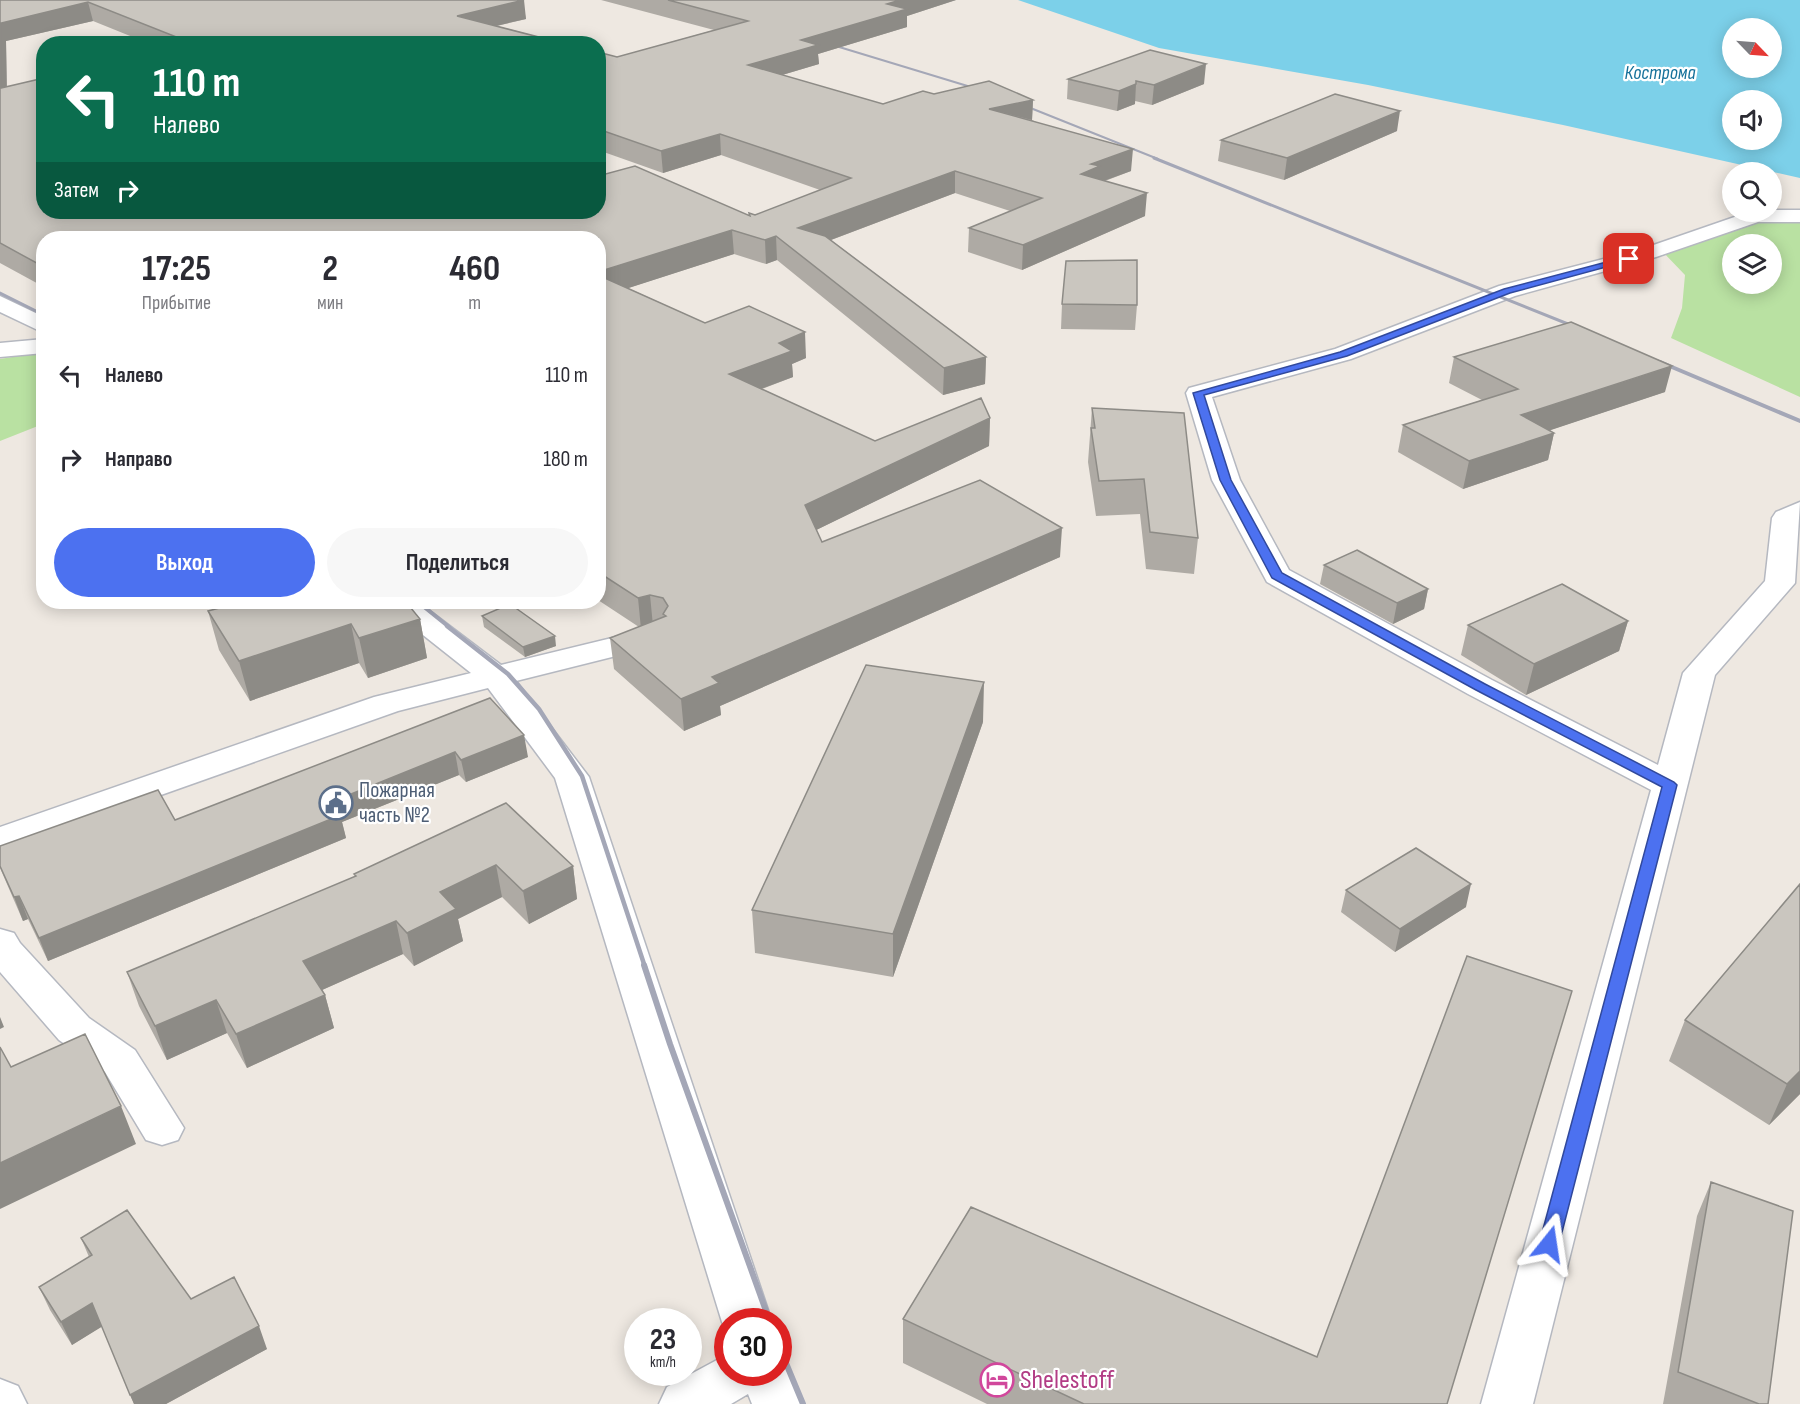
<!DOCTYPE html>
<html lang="ru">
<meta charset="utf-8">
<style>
body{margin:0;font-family:"Sofia Sans Condensed",sans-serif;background:#f7f7f7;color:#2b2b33;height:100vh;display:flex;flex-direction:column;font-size:22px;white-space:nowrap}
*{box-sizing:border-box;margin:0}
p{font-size:20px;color:#7c7c81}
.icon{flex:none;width:33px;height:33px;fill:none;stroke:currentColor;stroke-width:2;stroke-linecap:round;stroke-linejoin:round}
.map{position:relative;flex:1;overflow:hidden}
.details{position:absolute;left:36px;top:231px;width:570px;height:378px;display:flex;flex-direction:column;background:#fff;border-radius:24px;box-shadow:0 3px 15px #0003}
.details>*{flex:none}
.guide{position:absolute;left:36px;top:36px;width:570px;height:183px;border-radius:24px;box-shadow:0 3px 15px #0003;background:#0b6e4f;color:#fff;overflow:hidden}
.needle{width:39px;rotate:115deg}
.tools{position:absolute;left:1722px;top:18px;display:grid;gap:12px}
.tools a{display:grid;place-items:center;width:60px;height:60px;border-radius:50%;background:#fff;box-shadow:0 3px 15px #0003;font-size:30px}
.speed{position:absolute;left:624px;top:1308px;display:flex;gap:12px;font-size:30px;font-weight:700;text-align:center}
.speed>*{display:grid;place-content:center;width:78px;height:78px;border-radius:50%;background:#fff;box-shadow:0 3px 15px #0003;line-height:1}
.speed small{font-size:15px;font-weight:400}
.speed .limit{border:9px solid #d22;background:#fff;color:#111}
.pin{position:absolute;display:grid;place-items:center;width:51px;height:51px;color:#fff;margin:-26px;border-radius:12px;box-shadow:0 3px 9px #0006}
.me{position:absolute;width:66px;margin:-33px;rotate:15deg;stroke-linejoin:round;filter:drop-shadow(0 0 4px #0008)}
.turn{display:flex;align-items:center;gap:21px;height:126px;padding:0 18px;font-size:27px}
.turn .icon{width:78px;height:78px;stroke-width:2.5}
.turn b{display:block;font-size:42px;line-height:51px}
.then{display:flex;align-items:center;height:57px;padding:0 18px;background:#0003;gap:12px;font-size:22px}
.eta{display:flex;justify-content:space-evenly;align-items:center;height:102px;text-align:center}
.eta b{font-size:36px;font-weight:700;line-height:42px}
.cta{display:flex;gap:12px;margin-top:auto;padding:12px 18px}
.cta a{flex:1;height:69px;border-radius:36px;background:#4c71f0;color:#fff;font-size:24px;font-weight:700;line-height:69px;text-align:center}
.cta a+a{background:#f7f7f7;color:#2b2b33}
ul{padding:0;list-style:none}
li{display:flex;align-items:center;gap:18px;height:84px;padding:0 18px}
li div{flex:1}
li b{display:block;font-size:22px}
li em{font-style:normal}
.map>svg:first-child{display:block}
.green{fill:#b9e1a2;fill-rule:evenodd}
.water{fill:#7cd0e9;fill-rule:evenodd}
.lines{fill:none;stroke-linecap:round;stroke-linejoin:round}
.minor-casing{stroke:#b5b8c0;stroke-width:3}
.minor{fill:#fff;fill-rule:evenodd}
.rail-far4{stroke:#a4a7b7;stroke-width:2}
.rail-far3{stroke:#a4a7b7;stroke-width:3}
.rail-far2{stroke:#a4a7b7;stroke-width:4}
.rail-far1{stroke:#a4a7b7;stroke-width:4.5}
.rail{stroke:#a4a7b7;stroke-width:6}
.wall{fill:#aeaaa4}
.shaded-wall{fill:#8d8b86}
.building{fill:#cac6bf;stroke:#8d8b86;stroke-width:1.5}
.route{fill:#4c71f0;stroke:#31499c;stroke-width:1.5}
.labels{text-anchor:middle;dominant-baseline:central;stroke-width:4.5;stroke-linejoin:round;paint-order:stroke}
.far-water-label{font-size:20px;font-style:italic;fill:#16719a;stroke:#fff}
.service-label{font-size:22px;fill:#4e5e75;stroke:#fff;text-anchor:start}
.near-hotel-label{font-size:27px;fill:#b23c85;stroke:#fff;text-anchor:start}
</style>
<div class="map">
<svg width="1800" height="1404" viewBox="0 0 1800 1404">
<rect width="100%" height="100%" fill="#eee8e1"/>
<!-- green -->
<path class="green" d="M1781,221L1800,223V397L1671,338L1682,308L1685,275L1662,251L1711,227ZM1732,244H1772V284H1732Z
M43,352V424L0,441V359Z"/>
<!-- water -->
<path class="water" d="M1018,0H1800V178L1563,125L1368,85L1159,48ZM1732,28H1772V68H1732ZM1732,100H1772V140H1732Z"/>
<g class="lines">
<defs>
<path id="minor" d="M1772,210H1800V222H1758L1656,257L1515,296L1351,359L1212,397L1240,480L1289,570L1492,680L1658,765L1683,673L1765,581L1772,518L1776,512L1800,502L1795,583L1715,675L1533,1404H1481L1651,790L1468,694L1267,582L1212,480L1186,393L1189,388L1335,349L1499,286L1642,249L1749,212Z
M0,296L44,317V333L0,312Z
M44,339V353L0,357V343Z
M385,602H418L501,665L653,628L664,630L669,637L664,644L516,681L589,777L772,1322H728V1333L722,1322L555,778L488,688L398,711L0,852V827L374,697L471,673L389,608Z
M0,929L14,933L20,943L89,1018L135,1050L184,1128L178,1140L162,1145L146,1140L105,1072L59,1040L0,972Z
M728,1354V1372H778V1354L783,1356L804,1404H752L748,1394L731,1404H659L667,1387Z
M0,1379L18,1386L27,1404H0Z"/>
</defs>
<!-- minor casing -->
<use href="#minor" class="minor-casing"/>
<!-- minor -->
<use href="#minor" class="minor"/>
<!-- rail-far4 -->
<path class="rail-far4" d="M826,43L984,91
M1018,103L1158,159"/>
<!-- rail-far3 -->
<path class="rail-far3" d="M1154,158L1583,330
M0,293L44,315
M1658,361L1664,364"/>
<!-- rail-far2 -->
<path class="rail-far2" d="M1660,362L1800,421
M418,602L449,627"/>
<!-- rail-far1 -->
<path class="rail-far1" d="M447,626L508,674L539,709L582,776L645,967"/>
<!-- rail -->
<path class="rail" d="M644,965L670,1044L770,1322
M778,1344L803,1404"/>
</g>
<!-- wall -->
<path class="wall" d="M0,0H522L526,19L497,26L566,44H150L93,21L6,41L7,86L44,212L749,216V213L755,215L820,190L721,155L663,173L598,150V52L617,57L714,30L601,0H956L907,16V27L818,54L819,64L782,75L883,104L934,94L1033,100L1032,120L1131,171L1105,181L1145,216L1022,270L968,252L969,228L1010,211L955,193L831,240L986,357L985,384L943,395L777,260L766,264L734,254L628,288L705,323L806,358L792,364L793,377L762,389L875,441L990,418L989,446L816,530L822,542L1060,557L720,706L721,715L684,731L614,669L610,638L639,627L598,600V238H44V287L0,263Z
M1068,79L1204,84L1152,105L1135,101V104L1117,111L1067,99Z
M1397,131L1284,180L1218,161L1221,140Z
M1062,304L1137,305L1135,330L1061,329Z
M1454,357L1665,392L1550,430L1554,433L1548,460L1463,489L1398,452L1403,425L1482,400L1449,383Z
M1092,408L1198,538L1194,574L1146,569L1140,514L1096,516L1088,462Z
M1324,565L1428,589L1424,609L1393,624L1320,584Z
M208,611L420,619L427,658L368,678L359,663L250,701L219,650Z
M482,616L556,646L525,657L484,627Z
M1628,621L1619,651L1526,695L1461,655L1468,625Z
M490,698L528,757L466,782L459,775L342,822L346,838L48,961L28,919L23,921L0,868V846L175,820Z
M983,722L893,977L755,953L752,910Z
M506,803L573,866L577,899L529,924L502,897L458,919L463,941L414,966L403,954L322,990L325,995L334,1028L247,1068L227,1033L167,1060L139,1006L127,972L355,877L354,874Z
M1800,884V1094L1769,1125L1669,1061L1685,1020Z
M1346,890L1466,907L1395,952L1341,912Z
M1711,1182L1768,1404H1663L1697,1216Z
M81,1238L191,1299L267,1349L166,1404H134L102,1326L72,1345L50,1310L39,1287L89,1257Z
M903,1319L1317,1357L1447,1404H987L903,1363Z"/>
<!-- shaded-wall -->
<path class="shaded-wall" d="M524,0L526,19L460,34L457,16Z
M900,0H956L907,16V27L818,54L819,64L749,85L748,65L801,40L887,4Z
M88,2L93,21L6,41L7,108L1,88V23Z
M1206,64L1204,84L1152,105L1154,85Z
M1136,84L1135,104L1117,111L1119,91Z
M1033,100L1032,120L989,109Z
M1400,111L1397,131L1284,180L1287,158Z
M720,134L721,155L663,173L661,151Z
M1133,149L1131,171L1098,183L1081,174L1091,164Z
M955,171V193L799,252L798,228Z
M1147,193L1145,216L1022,270L1023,245Z
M732,230L734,254L607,295L598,275L601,271Z
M776,236L777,260L766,264L765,240Z
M805,332L806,358L792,364L793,377L731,400L729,374L779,343Z
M986,357L985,384L943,395L944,368Z
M1672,366L1665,392L1515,442L1521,415Z
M990,418L989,446L806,535L805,505Z
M1554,433L1548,460L1463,489L1469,461Z
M1062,528L1060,557L720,706L721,715L684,731L681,699L712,677Z
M1428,589L1424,609L1393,624L1397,603Z
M650,595L653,626L641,629L638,598Z
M420,619L427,658L368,678L359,638Z
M1628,621L1619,651L1526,695L1534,664Z
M351,624L359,663L250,701L239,661Z
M555,636L556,646L525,657L523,647Z
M984,682L983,722L893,977V934Z
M524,735L528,757L466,782L461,760Z
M455,752L459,775L342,822L346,838L48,961L39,938L331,802Z
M496,865L502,897L458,919L463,941L414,966L407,933L440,892Z
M573,866L577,899L529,924L523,891Z
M1471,884L1466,907L1395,952L1400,929Z
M19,896L28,919L23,921L14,897Z
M396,921L403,954L313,994L303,961Z
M325,995L334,1028L247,1068L236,1034Z
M216,1000L227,1033L167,1060L155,1026Z
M0,1017L4,1027L0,1029Z
M1800,1071V1094L1769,1125L1787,1084Z
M121,1106L136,1144L0,1209V1163Z
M92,1303L103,1326L72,1345L61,1322Z
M259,1326L267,1349L166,1404H134L130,1395Z"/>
<!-- building -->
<path class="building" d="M0,0H524L457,16L566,44H194L88,2L1,23V88L44,78V212H598V176L635,166L750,216L749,213L755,215L851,178L720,134L661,151L598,129V52L617,57L748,21L668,0H900L887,4L907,9L801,40L818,45L748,65L883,104L923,91L934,94L989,81L1033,100L989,109L1133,149L1091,164L1100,166L1081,174L1147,193L1023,245L969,228L1042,198L955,171L798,228L825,236L986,357L944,368L776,236L765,240L732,230L601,271L604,273L598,275V238H44V267L0,243Z
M1150,50L1206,64L1154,85L1136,81V84L1119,91L1068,79Z
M1335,94L1400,111L1287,158L1221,140Z
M1137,260V305L1062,304L1066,261Z
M598,275L705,323L749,306L805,332L779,343L792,351L729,374L875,441L981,398L990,418L805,505L822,542L980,480L1062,528L712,677L719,683L681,699L610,638L666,616L663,614L668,606L663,598L650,595L638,598L598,572Z
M1571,322L1672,366L1521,415L1554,433L1469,461L1403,425L1518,389L1454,357Z
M1092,408L1184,413L1198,538L1150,532L1144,479L1099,481L1091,428H1095Z
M1357,550L1428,589L1397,603L1324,565Z
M1562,584L1628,621L1534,664L1468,625Z
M242,602H406L420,619L359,638L351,624L239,661L208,611Z
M510,604L555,636L523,647L482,616Z
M866,665L984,682L893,934L752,910Z
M490,698L524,735L461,760L455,752L331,802L341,815L39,938L19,896L14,897L0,866V846L158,790L175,820Z
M506,803L573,866L523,891L496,865L440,892L456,909L407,933L396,921L303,961L325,995L236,1034L216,1000L155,1026L127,972L356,876L354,874Z
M1416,848L1471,884L1400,929L1346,890Z
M1800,884V1071L1787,1084L1685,1020Z
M1467,956L1572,991L1447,1404H1084L903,1319L971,1207L1317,1357Z
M85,1034L121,1106L0,1163V1047L11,1067Z
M1711,1182L1793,1211L1768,1404H1759L1678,1372Z
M127,1210L191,1299L234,1277L259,1326L130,1395L92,1303L61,1322L39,1287L92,1255L81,1238Z"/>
<!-- route -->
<path class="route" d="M1629,256L1632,257V260L1510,293L1347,356L1204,395L1231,480L1282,573L1485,684L1674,782L1677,785L1559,1244L1556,1249L1549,1252L1542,1249L1539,1244L1662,787L1476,690L1272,578L1220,480L1193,393L1340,352L1504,289Z"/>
<!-- icons -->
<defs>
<symbol id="civic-ring" viewBox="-11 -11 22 22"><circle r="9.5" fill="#fff" stroke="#5c6f8a" stroke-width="1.5"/><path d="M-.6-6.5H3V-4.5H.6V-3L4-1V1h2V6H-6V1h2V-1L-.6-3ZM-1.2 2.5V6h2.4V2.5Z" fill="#5c6f8a"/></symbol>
<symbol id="hotel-ring" viewBox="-11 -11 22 22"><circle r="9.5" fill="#fff" stroke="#d1479c" stroke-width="1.5"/><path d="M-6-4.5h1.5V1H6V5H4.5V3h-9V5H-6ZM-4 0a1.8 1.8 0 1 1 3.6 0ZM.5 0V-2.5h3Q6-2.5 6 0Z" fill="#d1479c"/></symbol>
</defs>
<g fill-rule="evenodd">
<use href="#civic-ring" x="317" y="784" width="38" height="38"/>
<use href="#hotel-ring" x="978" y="1361" width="38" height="38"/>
</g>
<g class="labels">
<!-- far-water labels -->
<g class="far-water-label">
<text x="1660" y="73">Кострома</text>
</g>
<!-- service labels -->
<g class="service-label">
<text x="359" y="790">Пожарная<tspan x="359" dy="25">часть №2</tspan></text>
</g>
<!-- near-hotel labels -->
<g class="near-hotel-label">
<text x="1020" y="1380">Shelestoff</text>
</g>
</g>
</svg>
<div class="tools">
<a><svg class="needle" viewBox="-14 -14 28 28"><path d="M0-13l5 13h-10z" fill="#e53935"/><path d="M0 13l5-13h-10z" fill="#7c7c81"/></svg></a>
<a><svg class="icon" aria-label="sound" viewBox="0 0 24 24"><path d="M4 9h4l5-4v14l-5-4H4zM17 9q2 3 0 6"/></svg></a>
<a><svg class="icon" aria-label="search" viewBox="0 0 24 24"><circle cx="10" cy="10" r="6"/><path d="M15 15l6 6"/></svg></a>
<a><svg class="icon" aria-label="layers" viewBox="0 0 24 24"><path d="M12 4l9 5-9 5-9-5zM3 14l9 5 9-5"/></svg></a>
</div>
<div class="speed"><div>23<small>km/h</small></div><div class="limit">30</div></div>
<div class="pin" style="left:1629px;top:259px;background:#d93025"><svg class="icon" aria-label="arrive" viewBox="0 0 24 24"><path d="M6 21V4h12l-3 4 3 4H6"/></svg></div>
<svg class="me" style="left:1549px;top:1244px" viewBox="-20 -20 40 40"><path d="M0-17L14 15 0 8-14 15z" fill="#4c71f0" stroke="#fff" stroke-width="4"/></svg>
<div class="guide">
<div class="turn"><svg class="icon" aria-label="left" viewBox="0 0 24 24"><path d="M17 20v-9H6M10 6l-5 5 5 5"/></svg><div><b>110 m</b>Налево</div></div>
<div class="then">Затем<svg class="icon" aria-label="right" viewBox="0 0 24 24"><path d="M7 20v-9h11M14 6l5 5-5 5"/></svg></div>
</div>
<section class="details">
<div class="eta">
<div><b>17:25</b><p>Прибытие</p></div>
<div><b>2</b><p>мин</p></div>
<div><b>460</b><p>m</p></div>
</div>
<ul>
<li><svg class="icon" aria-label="left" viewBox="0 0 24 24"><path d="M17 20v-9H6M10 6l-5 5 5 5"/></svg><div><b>Налево</b></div><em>110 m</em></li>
<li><svg class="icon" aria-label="right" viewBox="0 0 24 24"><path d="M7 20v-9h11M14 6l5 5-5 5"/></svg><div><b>Направо</b></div><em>180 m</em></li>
</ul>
<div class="cta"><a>Выход</a><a>Поделиться</a></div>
</section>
</div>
